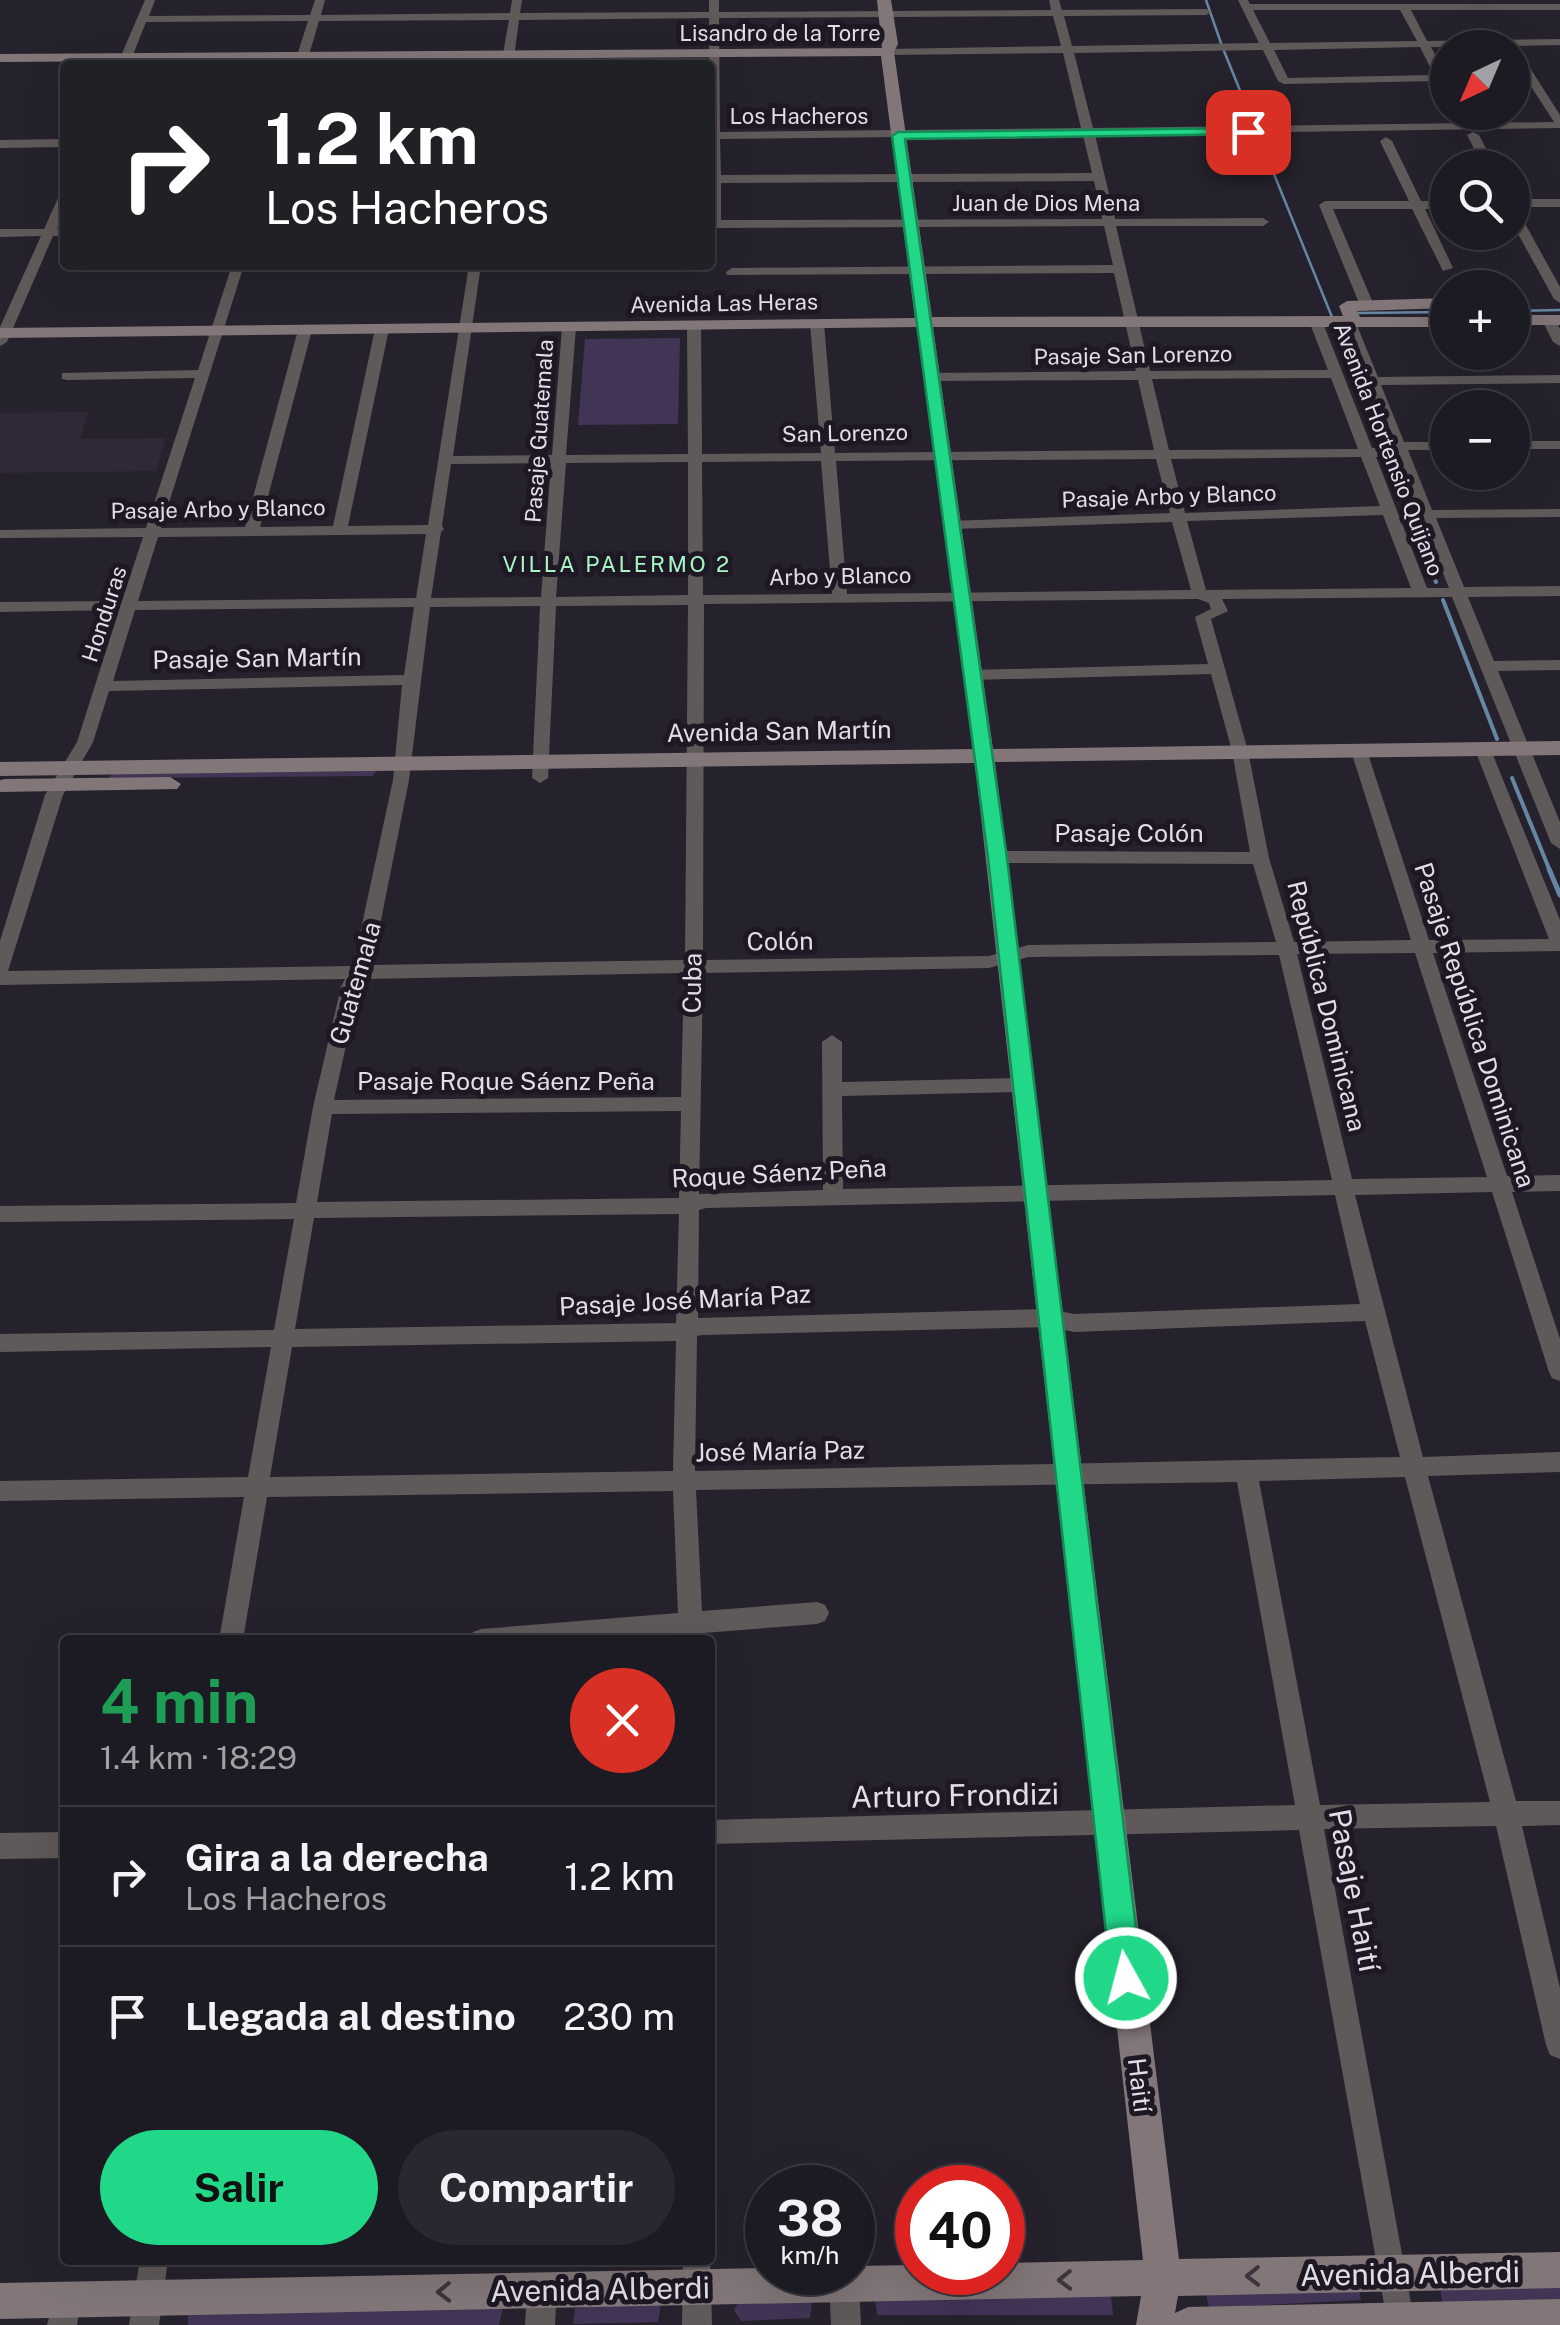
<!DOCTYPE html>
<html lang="es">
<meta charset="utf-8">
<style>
body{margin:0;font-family:"Public Sans",sans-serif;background:#29272f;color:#f1f3f6;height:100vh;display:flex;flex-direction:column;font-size:38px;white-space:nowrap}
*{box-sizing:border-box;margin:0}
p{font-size:32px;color:#a0a1a5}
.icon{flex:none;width:55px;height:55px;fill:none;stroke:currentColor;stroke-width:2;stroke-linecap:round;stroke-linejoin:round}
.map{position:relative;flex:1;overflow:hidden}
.details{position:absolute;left:60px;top:1635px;width:655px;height:630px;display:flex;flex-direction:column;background:#1c1a22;border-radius:10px;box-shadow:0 10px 40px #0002,0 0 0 2px #3a3840}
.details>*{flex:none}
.guide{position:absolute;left:60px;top:60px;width:655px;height:210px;border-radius:10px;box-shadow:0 10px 40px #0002,0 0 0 2px #3a3840;background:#202124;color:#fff;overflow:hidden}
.needle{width:65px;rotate:224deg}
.buttons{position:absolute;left:1430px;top:30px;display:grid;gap:20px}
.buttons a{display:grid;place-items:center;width:100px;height:100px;border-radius:50%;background:#1c1a22;box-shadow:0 10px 40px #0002,0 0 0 2px #3a3840;font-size:50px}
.speed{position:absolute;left:745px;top:2165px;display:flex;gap:20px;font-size:50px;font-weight:700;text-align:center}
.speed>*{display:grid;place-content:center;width:130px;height:130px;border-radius:50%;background:#1c1a22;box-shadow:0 10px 40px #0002,0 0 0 2px #3a3840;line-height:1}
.speed small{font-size:25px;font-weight:400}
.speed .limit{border:15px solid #d22;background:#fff;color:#111}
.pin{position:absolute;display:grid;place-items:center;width:85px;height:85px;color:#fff;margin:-42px;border-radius:20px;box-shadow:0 5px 15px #0006}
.me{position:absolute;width:110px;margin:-55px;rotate:353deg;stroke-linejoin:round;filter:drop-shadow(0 0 8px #0008)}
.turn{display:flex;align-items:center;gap:35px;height:210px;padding:0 40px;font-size:45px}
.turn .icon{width:130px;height:130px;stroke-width:2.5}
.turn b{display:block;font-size:70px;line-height:85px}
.round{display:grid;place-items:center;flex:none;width:105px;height:105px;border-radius:52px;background:#29272f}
.head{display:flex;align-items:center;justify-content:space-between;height:170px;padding:0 40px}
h1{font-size:60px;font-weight:700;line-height:75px;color:#1e9e55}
.action{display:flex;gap:20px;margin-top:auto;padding:20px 40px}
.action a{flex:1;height:115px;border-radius:60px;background:#20d887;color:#111;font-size:40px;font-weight:700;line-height:115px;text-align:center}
.action a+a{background:#29272f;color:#f1f3f6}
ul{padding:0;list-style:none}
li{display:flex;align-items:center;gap:30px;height:140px;padding:0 40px;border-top:2px solid #3a3840}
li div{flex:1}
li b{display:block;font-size:38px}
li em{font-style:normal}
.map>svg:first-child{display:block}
.built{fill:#2f2839}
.green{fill:#423455}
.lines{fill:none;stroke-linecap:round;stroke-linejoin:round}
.stream-far2{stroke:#6786a2;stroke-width:2.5}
.stream-far1{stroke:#6786a2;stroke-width:4}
.stream{stroke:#6786a2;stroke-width:5}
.street{fill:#60595a;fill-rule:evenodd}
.secondary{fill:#827678;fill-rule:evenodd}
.oneway{stroke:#3b343d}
.route{fill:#20d887;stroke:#158c58;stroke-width:2.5}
.labels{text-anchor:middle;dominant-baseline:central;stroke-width:10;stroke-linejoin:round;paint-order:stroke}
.far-street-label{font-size:22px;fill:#e1dee6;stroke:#1d1824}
.far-neighbourhood-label{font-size:22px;letter-spacing:2.5px;fill:#a7f4c5;stroke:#1d1824}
.street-label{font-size:25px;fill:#e1dee6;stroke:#1d1824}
.near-street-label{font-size:30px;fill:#e1dee6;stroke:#1d1824}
</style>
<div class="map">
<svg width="1560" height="2325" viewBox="0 0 1560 2325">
<rect width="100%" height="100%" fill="#26222d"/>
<!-- built -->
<path class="built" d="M88,412L80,439L166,438L156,471L0,473V413Z"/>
<!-- green -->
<path class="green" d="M680,338L678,424L578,425L585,339Z
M377,771L372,776L108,778L113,773Z
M1560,2282V2300L1442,2302L1440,2286Z
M1358,2284L1361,2300L1209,2308L1206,2293Z
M1111,2295L1113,2315H877L875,2299Z
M812,2301L810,2318L741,2321L734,2310L738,2303Z
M661,2303L658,2322L573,2324L575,2308Z
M503,2307L499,2325H188V2315Z"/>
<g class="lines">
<!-- stream-far2 -->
<path class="stream-far2" d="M1206,0L1222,46
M1224,51L1332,317
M1512,311L1560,310
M1356,313L1448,312
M1336,326L1357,381"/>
<!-- stream-far1 -->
<path class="stream-far1" d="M1356,378L1436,582
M1443,600L1497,739
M1512,778L1550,871"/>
<!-- stream -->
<path class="stream" d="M1549,869L1560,895"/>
<!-- street -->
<path class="street" d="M145,0H155L149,16L310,15L315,0H325L321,15L510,13L512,0H522L520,13L709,12V0H719V12L1051,10L1049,0H1059L1062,10L1206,9L1211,12L1206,15L1064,16L1072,46L1259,43L1238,0H1248L1250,4H1560V10H1411L1427,41L1560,39V45L1516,46L1560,115V128L1095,135L1115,219L1263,218L1269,222L1263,226H1116L1150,371L1328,370L1309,321L1321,318L1372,448H1387L1391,444L1344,328L1349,320L1361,323L1358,328L1378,377L1560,375V383L1381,385L1404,442H1448V450H1408L1432,510L1560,509V517L1436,518L1464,587L1560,586V596L1468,597L1494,661L1560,660V670L1498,671L1560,822V849L1551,843L1452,597L1222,599L1228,611L1211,619L1248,751L1269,858L1294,942L1411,940L1351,751L1359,746L1367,751L1429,940L1549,939L1475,750L1483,745L1491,750L1560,920V951L1433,953L1507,1176L1560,1175V1191L1512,1192L1560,1339V1381L1552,1378L1549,1372L1492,1192L1355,1195L1423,1457L1560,1452V1472L1428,1476L1516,1801H1560V1825L1522,1826L1560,1988V2059L1550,2055L1546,2045L1496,1826L1324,1829L1415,2325H1389L1387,2321L1299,1830L710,1844V1820L1295,1805L1237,1482L696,1490L702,1611L817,1602L825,1605L829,1613L825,1621L817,1624L703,1633V1640H679V1635L616,1640H469L473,1632L481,1629L678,1613L673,1491L267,1497L243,1640H219L244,1497L0,1501V1481L248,1477L271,1347L0,1352V1334L274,1330L294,1219L0,1222V1206L296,1203L313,1107L341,987L345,979L0,985V941L45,795L77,742L119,610L0,612V602L122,601L143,537L0,538V530L146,528L195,378L67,380L62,379V373L198,370L232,265H244L161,528L245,527L298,330L305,326L312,330L260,527L333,526L375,329L382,325L389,329L348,526L428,525L469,265H481L453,456L552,455L562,327L569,323L576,327L566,455L688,454L687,326L694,322L701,326L702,454L821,453L810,324L817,320L824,324L835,453L1154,450L1138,380L932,381L925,377L932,373L1136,371L1114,273L727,275L726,272L732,268L1113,265L1104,226L710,228L709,18L519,20L513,65H501L509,20L319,21L306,65H294L308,21L146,22L129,65H117ZM1253,10H1400L1417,41L1270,43ZM1053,16L1061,46L887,49L882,52L887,55L1063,53L1081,128L720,132L719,18ZM1508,46L1512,48V57L1554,122L1093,128L1074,53L1263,50L1278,81L1284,84L1438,81L1447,91L1448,78L1431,47ZM1420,47L1434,75L1288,78L1274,50ZM1083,135L1092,173L721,175L720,139ZM1094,181L1102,219L721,220V183ZM1331,378L1358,449L1169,450L1152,379ZM1395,455L1449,588H1427L1376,457ZM1361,457L1380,506L1185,513L1171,459ZM1156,459L1170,513L951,521L944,525L951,529L1172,522L1191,590L847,594L836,461ZM821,461L832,594L703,595L702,462ZM688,462V595L556,597L566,463ZM551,463L541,597L431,598L441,532L444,529L442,526L451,464ZM1383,515L1411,588L1206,590L1187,521ZM426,534L416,598L138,601L158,537ZM1198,599L1209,603L1211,609L1195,617L1208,664L972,670L964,675L972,680L1211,674L1232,751L1250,852L998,851L989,857L998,863L1253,864L1276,942L1028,945L989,956L703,960L704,604ZM688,605L685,960L372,965L409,780L430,607L540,606L532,778L540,783L548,778L556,606ZM414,607L404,675L113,681L135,610ZM402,685L393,780L353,966L8,971L63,795L93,742L109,691ZM1415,953L1487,1177L1352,1179L1297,954ZM1279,955L1332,1180L843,1189L842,1096L1023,1092L1033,1085L1023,1078L842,1082V1042L832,1035L822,1042L823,1190L699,1194L703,973L989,968L1028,957ZM684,973L681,1097L334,1100L359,987L364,979ZM681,1111L679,1198L317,1202L332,1114ZM1335,1195L1360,1304L1074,1314L1050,1309L698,1318L699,1210L706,1208ZM679,1214L676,1323L295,1329L314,1218ZM1365,1321L1400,1457L695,1471L697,1336L702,1335L1050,1327L1074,1332ZM676,1341L673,1471L270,1477L292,1347ZM1405,1477L1490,1802L1320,1805L1259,1481Z
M1473,132L1479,135L1496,168H1484L1467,135Z
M1386,137L1392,141L1421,201H1448V209H1425L1453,268L1443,271L1412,209H1333L1373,303L1366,307L1359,303L1319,205L1325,201H1409L1380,141Z
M65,139V147L0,148V140Z
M65,192V210L57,228H65V236H53L7,342L0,346V327L41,236L0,237V229H44L59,196Z
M1512,199H1560V207H1512Z
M1512,207L1518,211L1560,287V303L1554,299L1512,223Z
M1549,316L1554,317L1560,329V346L1553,342L1542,320Z
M1512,441H1560V449H1512Z
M65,1832V1858L0,1859V1833Z
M710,2256L712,2325H682L683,2260H710Z
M140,2260H168L159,2325H129Z
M851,2272L859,2284L861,2325H831L829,2284L834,2274Z
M542,2275L552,2280L557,2290L555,2325H525L527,2290L532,2280Z
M66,2285L76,2290L81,2300L77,2325H47L56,2290Z"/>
<!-- secondary -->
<path class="secondary" d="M877,0H891L898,44L894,52L932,317L1343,316L1339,306L1347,301L1448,298V308L1357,311L1360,317H1448V327H933L993,749L1560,741V755L995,762L1179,2259L1560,2252V2288L1178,2296L1175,2313L1188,2307L1560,2299V2325H1136L1141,2296L0,2319V2283L768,2268V2272H852V2266L918,2265V2272H1002V2263L1143,2260L975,763L0,776V762L973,749L917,327L0,338V328L915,318L881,56L0,62V54L882,48Z
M1512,315H1560V325H1512Z
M170,777L181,784L177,789L0,792V780L5,779Z"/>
</g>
<!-- one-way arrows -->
<defs><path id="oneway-chevron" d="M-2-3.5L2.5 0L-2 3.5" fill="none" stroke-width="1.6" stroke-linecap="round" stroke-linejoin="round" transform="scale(2.5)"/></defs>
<g class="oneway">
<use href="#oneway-chevron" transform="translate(1253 2276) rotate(179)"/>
<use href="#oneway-chevron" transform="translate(1065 2280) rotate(179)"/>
<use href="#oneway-chevron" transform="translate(444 2292) rotate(179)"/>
</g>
<!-- route -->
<path class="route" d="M1248,128L1253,134L905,139L1007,858L1142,1978L1137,1989L1126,1993L1116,1989L1111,1978L988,858L892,136L898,132Z"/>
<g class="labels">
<!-- far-street labels -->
<g class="far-street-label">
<text x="780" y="33">Lisandro de la Torre</text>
<text x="799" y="116">Los Hacheros</text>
<text x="1046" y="203">Juan de Dios Mena</text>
<text transform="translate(724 303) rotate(-1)">Avenida Las Heras</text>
<text transform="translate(1133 355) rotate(-1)">Pasaje San Lorenzo</text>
<text transform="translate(539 431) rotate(-86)">Pasaje Guatemala</text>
<text transform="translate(845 433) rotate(-1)">San Lorenzo</text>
<text transform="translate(1389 449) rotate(69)">Avenida Hortensio Quijano</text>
<text transform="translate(1169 496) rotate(-2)">Pasaje Arbo y Blanco</text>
<text transform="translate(218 509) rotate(-1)">Pasaje Arbo y Blanco</text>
<text transform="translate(840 576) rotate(-1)">Arbo y Blanco</text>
<text transform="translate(104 614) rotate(-72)">Honduras</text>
</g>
<!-- far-neighbourhood labels -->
<g class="far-neighbourhood-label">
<text x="617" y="564">VILLA PALERMO 2</text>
</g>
<!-- street labels -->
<g class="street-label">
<text transform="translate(257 658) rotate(-1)">Pasaje San Martín</text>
<text transform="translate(779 731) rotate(-1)">Avenida San Martín</text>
<text x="1129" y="833">Pasaje Colón</text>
<text transform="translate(780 941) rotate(-1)">Colón</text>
<text transform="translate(355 983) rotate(-74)">Guatemala</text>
<text transform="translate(692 983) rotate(-89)">Cuba</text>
<text transform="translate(1327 1006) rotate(76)">República Dominicana</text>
<text transform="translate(1475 1025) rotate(72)">Pasaje República Dominicana</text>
<text x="506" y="1081">Pasaje Roque Sáenz Peña</text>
<text transform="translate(779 1173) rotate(-3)">Roque Sáenz Peña</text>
<text transform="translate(685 1300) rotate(-3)">Pasaje José María Paz</text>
<text transform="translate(780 1451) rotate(-1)">José María Paz</text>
<text transform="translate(1140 2085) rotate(83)">Haití</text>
</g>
<!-- near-street labels -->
<g class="near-street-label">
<text transform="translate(955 1795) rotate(-1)">Arturo Frondizi</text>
<text transform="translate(1355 1890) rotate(79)">Pasaje Haití</text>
<text transform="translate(1410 2273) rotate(-1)">Avenida Alberdi</text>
<text transform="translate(600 2289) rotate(-1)">Avenida Alberdi</text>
</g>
</g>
</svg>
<div class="buttons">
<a><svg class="needle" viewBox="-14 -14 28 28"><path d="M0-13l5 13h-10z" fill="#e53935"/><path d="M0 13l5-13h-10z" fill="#a0a1a5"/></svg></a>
<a><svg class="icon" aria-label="search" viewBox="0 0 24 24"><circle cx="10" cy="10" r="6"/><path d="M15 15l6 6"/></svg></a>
<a>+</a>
<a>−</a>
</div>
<div class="speed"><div>38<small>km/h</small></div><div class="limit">40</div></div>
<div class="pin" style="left:1248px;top:132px;background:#d93025"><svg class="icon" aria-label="arrive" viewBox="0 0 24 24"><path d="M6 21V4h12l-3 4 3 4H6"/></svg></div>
<svg class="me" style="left:1126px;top:1978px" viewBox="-20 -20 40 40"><circle r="17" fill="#20d887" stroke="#fff" stroke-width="3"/><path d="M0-11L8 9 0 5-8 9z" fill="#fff"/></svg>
<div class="guide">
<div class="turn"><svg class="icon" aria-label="right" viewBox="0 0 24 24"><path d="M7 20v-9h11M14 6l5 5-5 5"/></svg><div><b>1.2 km</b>Los Hacheros</div></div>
</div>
<section class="details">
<div class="head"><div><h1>4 min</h1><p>1.4 km · 18:29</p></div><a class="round" style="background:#d93025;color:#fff"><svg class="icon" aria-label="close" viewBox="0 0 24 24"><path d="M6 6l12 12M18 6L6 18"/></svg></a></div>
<ul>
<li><svg class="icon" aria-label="right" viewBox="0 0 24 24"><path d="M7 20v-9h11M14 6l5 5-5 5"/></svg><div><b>Gira a la derecha</b><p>Los Hacheros</p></div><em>1.2 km</em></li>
<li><svg class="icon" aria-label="arrive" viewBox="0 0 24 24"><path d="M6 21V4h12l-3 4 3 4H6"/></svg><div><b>Llegada al destino</b></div><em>230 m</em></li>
</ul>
<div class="action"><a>Salir</a><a>Compartir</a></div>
</section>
</div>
